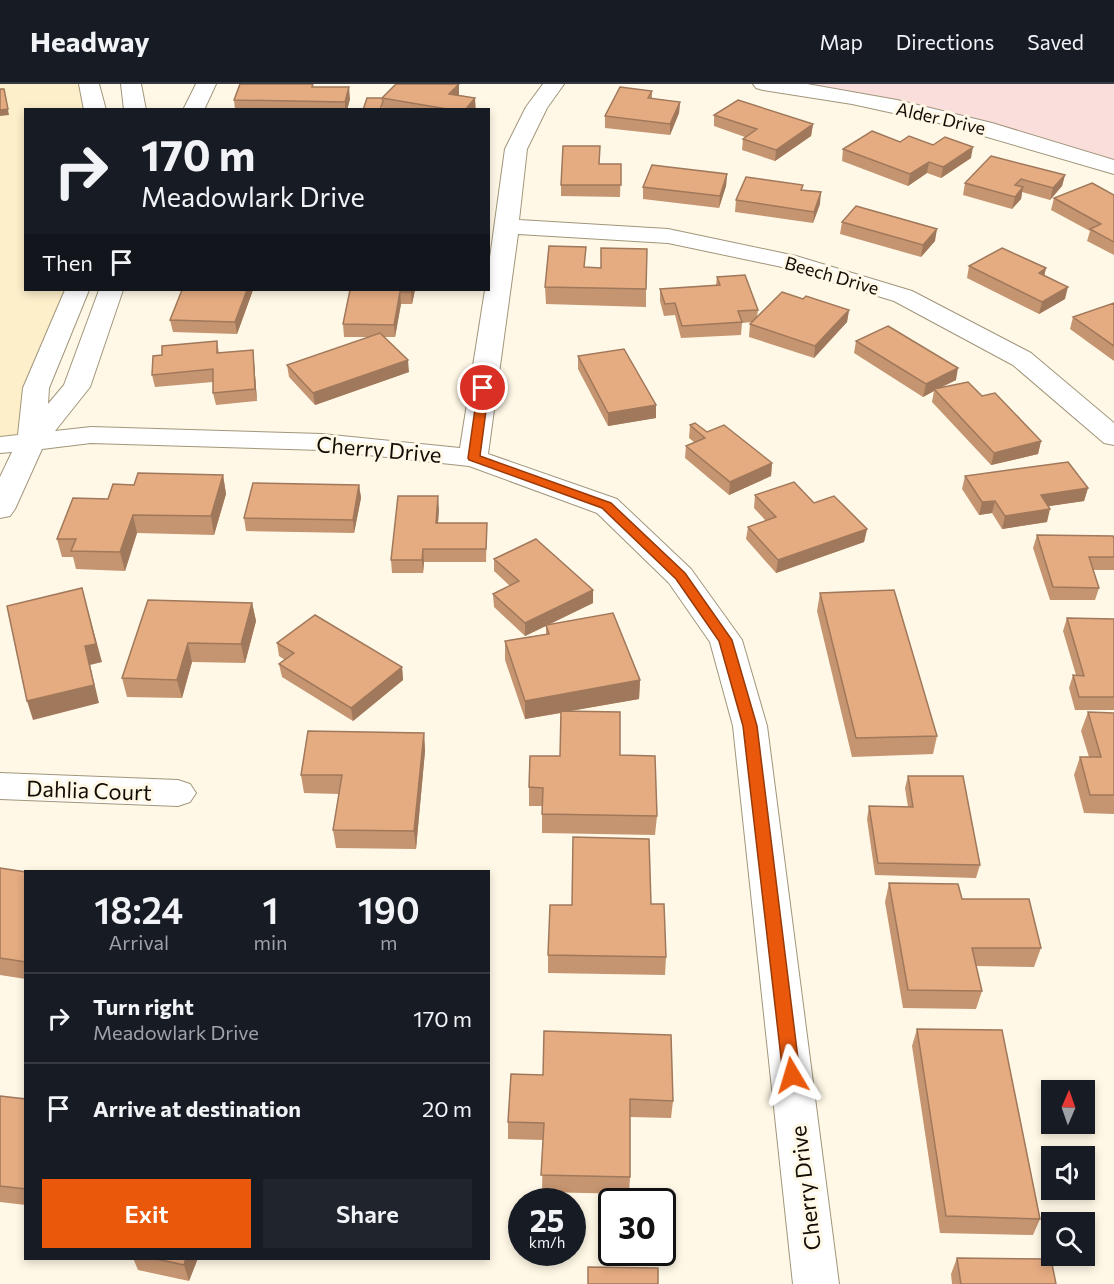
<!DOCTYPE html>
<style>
body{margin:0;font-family:Commissioner,sans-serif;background:#20242c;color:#f1f3f6;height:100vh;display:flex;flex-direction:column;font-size:22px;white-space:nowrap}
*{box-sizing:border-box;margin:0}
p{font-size:20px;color:#9ea1a6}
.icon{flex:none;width:33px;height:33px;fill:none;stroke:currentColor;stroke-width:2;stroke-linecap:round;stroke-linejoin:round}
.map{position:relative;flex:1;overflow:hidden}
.drawer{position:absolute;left:24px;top:786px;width:466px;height:390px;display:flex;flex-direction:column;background:#171b24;border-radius:0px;box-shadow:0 3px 9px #0003}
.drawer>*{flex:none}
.hud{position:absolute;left:24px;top:24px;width:466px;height:183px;border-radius:0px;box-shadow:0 3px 9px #0003;background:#171b24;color:#f1f3f6;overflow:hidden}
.needle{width:39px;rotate:2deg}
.controls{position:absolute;left:1041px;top:996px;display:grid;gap:12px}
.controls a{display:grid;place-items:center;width:54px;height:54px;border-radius:0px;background:#171b24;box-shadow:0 3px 9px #0003;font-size:30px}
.speed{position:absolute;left:508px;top:1104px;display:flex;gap:12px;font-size:30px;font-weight:700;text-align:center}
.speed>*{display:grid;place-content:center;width:78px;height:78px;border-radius:50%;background:#171b24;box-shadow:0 3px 9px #0003;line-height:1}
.speed small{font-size:15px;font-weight:400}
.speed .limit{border:3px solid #111;border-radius:9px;background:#fff;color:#111}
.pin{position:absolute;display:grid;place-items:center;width:51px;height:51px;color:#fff;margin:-26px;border:3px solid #fff;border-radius:50%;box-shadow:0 2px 6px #0007}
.me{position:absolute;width:66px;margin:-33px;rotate:353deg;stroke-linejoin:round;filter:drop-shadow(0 0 4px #0008)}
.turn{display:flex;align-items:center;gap:21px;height:126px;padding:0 18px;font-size:27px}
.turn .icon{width:78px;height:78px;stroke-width:2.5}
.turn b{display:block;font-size:42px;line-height:51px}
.then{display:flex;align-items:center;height:57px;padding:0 18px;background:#0003;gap:12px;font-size:22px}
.eta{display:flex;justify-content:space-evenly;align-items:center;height:102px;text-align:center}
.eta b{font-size:36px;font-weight:600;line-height:42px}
.action{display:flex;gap:12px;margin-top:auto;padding:12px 18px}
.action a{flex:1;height:69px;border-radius:0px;background:#ea580c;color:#fff;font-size:24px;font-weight:600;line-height:69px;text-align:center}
.action a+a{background:#20242c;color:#f1f3f6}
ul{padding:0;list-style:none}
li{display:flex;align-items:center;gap:18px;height:90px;padding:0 18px;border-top:2px solid #363941}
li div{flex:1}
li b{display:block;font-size:22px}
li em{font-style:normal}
header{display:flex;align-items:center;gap:36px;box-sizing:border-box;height:84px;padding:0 30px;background:#171b24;border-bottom:2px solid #363941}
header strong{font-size:28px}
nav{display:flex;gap:33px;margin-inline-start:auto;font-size:21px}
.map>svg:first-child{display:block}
.built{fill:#fdefca}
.green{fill:#fadedb}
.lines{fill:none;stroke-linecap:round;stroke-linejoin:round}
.minor-casing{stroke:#a1967b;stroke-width:2}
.minor{fill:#fff;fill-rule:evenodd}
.wall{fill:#c59470}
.shaded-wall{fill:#a0785b}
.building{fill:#e5ac82;stroke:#a0785b;stroke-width:1.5}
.route{fill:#ea580c;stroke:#983908;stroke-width:1.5}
.labels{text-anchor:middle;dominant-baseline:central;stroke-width:6;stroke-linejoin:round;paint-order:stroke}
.far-street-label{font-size:18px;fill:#110d04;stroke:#fff8e6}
.street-label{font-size:22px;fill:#110d04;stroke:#fff8e6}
</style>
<header>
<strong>Headway</strong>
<nav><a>Map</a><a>Directions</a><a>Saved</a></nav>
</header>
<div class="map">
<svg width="1114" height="1200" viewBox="0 0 1114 1200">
<rect width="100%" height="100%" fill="#fff8e6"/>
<!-- built -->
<path class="built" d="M0,0H89L95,25L26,26V206H77L36,304L31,357L0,361Z"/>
<!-- green -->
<path class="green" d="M763,0H1114V83L1050,62Z"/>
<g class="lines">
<defs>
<path id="minor" d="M79,0H99L106,26H84Z
M121,0H141L146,26H124Z
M196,0H216L204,26H183Z
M543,0H564L547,24L527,65L519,136L668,145L796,172L912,207L1031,269L1114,339V361L1104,359L1013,281L894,217L782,183L668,159L518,150L488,370L617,415L691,485L742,556L767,642L839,1200H793L733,642L710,558L669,499L597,429L469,382L322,366L91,359L42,365L15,425L10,432L0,434V393L12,368L0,369V353L18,351L23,304L65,206H89L49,304L48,320L64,301L99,206H123L90,303L55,347L91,343L322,350L460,364L485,206H489V181L505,65L526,23Z
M753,0H807L897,16L992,39L1114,76V90L939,39L852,20L763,6L756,4Z
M0,689L178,696L190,700L196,709L190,718L178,722L0,715Z"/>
</defs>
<!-- minor casing -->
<use href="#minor" class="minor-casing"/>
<!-- minor -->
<use href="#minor" class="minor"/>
</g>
<!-- wall -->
<path class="wall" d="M459,0V11L475,14L476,25L387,26L383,25V23L382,26V14Z
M314,3L350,15L347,26H235L234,16Z
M652,7V15L680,18L679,29L670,51L605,44V32Z
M714,31L813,40L811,52L775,77L742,66L743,55L745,53L714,42Z
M900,58L971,74L941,94L927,89L908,102L842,77L843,65Z
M599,80H621L620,113L561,112V101Z
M727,90L726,102L719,124L643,115V103Z
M1065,91L1062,102L1050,116L1022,108L1021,115L1012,125L963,111L965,99Z
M803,101L802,106L820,120L813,139L735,128L736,116Z
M1114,111V171L1087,157L1090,147L1051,126L1054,114Z
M842,138L935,157L921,173L840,150Z
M969,182L1046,184L1044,192L1065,215L1039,230L967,194Z
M585,183L601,184L646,205V223L546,220L545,203Z
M717,193L758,226L757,233L803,215L849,226L847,238L814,274L749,253L750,240L752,238L742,239L741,251L681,254L675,231L664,232L660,217V205L716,201Z
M253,206L237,250L173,248L170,236Z
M350,206H415L412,220H401L395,253H384L409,288L315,321L289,293L287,281L370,253H344L343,240Z
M1114,219V277L1070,245L1073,233Z
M217,257L219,269L253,266L254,278L257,317L216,321L213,309V298L155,303L152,291L162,271Z
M856,257L956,296L940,304L982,312L1041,357L1038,370L991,381L932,318L934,307L923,313L854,269Z
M578,272L656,334L608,342L578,285Z
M690,341L772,379L771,392L729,411L685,374L686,362L694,358L689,354Z
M223,391L226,410L214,451L137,449L125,487L76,485L73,473H62L57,455L108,415L134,401Z
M965,392L1088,404L1084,417L1048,422L1047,438L1002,445L992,429L979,431L962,405Z
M359,401L361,414L354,449L246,447L244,434Z
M755,411L814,419L867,445L864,458L776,489L746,455L748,443L766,437L754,424Z
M439,425L438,439H487L486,478H424L423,489H392L391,476Z
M1037,451L1114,455V486H1093L1099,504L1095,516H1050L1033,464Z
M494,475L593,519L550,540L640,596L639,615L568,627L620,671L657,732L655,751L542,749V722H529V703L560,672L561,629L525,635L505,576V557L546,550V542L525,552L494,523L493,510L510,502L494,487Z
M820,509L937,652L933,670L852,673L817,527Z
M252,519L256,537L245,579L192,578L182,614L127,613L122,594Z
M1067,534L1114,535V626H1075L1069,604L1073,591H1076L1063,547Z
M277,559L402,583L403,596L353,637L282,593L279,580L285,576L279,572Z
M1088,628L1114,629V730L1084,729L1074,691L1080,673H1089L1081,647Z
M424,649L425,667L416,765L336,764L333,746L339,710L304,709L301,691Z
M908,692L980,781L976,794L875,791L867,735L869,722L908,723L905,704Z
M0,784L26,788V895L0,891Z
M889,799L962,815L1041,864L1034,883L976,882L982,907L976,925L903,924L885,818Z
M651,820L666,873L665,891L548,889V871L572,821Z
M917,945L1040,1135L1033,1151L940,1149L912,962Z
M511,990L673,1017L671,1034L630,1033V1093L629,1110L542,1108L543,1056L508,1055V1038Z
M0,1012L26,1015V1121L0,1118Z
M133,1174H198L189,1197L138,1186Z
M957,1174L1056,1200H952L951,1190Z"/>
<!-- shaded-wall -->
<path class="shaded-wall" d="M459,0V11L450,21L449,10Z
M349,3L350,15L347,26H345V18Z
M5,10L9,31L0,32V26Z
M475,14V26H465Z
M680,18L679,29L670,51V40Z
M813,40L811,52L775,77L776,66Z
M973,63L971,74L941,94L943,83Z
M929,78L927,89L908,102L910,90Z
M727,90L726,102L719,124L720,112Z
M1065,91L1062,102L1050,116L1053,104Z
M1023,103L1021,115L1012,125L1015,113Z
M821,108L820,120L813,139L814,128Z
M937,145L935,157L921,173L923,161Z
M1046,184L1043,197L1039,189Z
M1068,203L1065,215L1039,230L1042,218Z
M247,206H253L237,250L235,238Z
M412,206H415L412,220L411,208Z
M400,208L401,220L395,253L394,241Z
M849,226L847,238L814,274L815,262Z
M253,266L254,278L257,317L255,305Z
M408,276L409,288L315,321L313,309Z
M958,284L956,296L935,306L934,305V307L923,313L926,300Z
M656,321V334L608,342V329Z
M1041,357L1038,370L991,381L994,369Z
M772,379L771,392L729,411L730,398Z
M223,391L226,410L214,451L211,432Z
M359,401L361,414L354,449L353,436Z
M1088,404L1084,417L1037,424L1041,411Z
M438,412L439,425L437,452L436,439Z
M995,417L992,429L979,431L982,418Z
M1050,425L1047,438L1002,445L1005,432Z
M133,431L137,449L125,487L120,468Z
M867,445L864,458L776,489L778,476Z
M423,465L424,478L423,489L422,476Z
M82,504L102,578L90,581L99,619L33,636L27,617L85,562Z
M593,506V519L525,552V539Z
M252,519L256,537L245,579L241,560Z
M188,559L192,578L182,614L177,596Z
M402,583L403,596L353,637L351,624Z
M640,596L639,615L525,635V617Z
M424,649L425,667L416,765L414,747Z
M186,1174H198L189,1197L184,1181Z"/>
<!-- building -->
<path class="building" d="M240,0H313L312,3H349L345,18L234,16Z
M396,0H459L449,10L475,14L465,26H453L382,14Z
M620,3L652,7L648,14L680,18L670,40L605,32Z
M0,5H4L8,25L0,26Z
M367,14H382L383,17L380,26H363Z
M738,16L813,40L776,66L743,55L757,45L714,31Z
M872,47L900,58L909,52L933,61L945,53L973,63L943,83L929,78L910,90L843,65Z
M563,62H600L599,80H621V101H561Z
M991,72L1065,91L1053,104L1021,95L1015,101L1023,103L1015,113L965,99Z
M652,81L727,90L720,112L643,103Z
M746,93L803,101L801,106L821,108L814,128L736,116Z
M1092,99L1114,111V158L1090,145L1101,140L1054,114Z
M856,122L937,145L923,161L842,138Z
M549,162L586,163L584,183L601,184V164L647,165L646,205L545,203Z
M1002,164L1046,184L1039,189L1068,203L1042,218L969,182Z
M745,191L758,226L738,227L742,238L682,242L675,219L665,220L660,205L720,201L717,193Z
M182,206H247L235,238L170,236Z
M350,206H412L411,208H400L394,241L343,240Z
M782,208L803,215L806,212L849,226L815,262L750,240Z
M1114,219V262L1073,233Z
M888,242L958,284L926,300L856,257Z
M380,249L408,276L313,309L287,281Z
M217,257V269L253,266L255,305L213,309V285L152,291L153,272L162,271V262Z
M624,265L656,321L608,329L578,272Z
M968,298L982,312L995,309L1041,357L994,369L934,305Z
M695,339L707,348L724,341L772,379L730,398L686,362L705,354L690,341Z
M1068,378L1088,404L1041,411L1050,425L1005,432L995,417L982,418L965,392Z
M138,389L223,391L211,432L133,431L120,468L71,467L76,455H57L73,414L108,415L113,400L134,401Z
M794,398L814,419L834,412L867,445L778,476L748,443L776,433L755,411Z
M253,399L359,401L353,436L244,434Z
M398,412H438L436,439H487L486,465H423L422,476H391Z
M1037,451L1113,452L1114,455V473H1089L1099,504L1053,503Z
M536,455L593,506L525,539L493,510L519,497L494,475Z
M82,504L96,560L85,562L94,601L27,617L7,522Z
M894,506L937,652L856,654L820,509Z
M148,516L252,519L241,560L188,559L177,596L122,594Z
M613,529L640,596L525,617L505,557L549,550L546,541Z
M315,531L402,583L351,624L279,580L294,569L277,559Z
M1067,534L1114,535V613H1079L1073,591L1084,592Z
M561,627L620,628V671L655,672L657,732L542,730L543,704L529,703L530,672H560Z
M1088,628L1114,629V711H1090L1080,673H1101Z
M308,647L424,649L414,747L333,746L342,691H301Z
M908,692H963L980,781L878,779L869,722L913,723Z
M573,753L649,755L651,820H664L666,873L548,871L550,821H572Z
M0,784L26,788V878L0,874Z
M889,799L958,800L962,815H1029L1041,864H972L982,907L908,906Z
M917,945L1002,946L1040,1135L946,1132Z
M544,947L671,951L673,1017L630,1015V1093L541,1091L544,1039L508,1038L511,990L543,991Z
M0,1012L26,1015V1105L0,1102Z
M152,1174H186L184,1181Z
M957,1174L1051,1175L1056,1200H961Z
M588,1183L658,1184V1200H588Z"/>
<!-- route -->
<path class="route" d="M483,301L489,304L480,372L611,419L685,489L732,556L757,642L800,991L798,996L792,998L786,996L783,991L743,642L719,557L676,495L602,424L469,376L468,374L478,304Z"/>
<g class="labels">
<!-- far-street labels -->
<g class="far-street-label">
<text transform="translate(941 34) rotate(13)">Alder Drive</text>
<text transform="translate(832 191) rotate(16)">Beech Drive</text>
</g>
<!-- street labels -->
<g class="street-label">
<text transform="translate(379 365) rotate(5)">Cherry Drive</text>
<text transform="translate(89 706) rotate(2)">Dahlia Court</text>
<text transform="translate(805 1104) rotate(-97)">Cherry Drive</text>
</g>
</g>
</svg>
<div class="controls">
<a><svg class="needle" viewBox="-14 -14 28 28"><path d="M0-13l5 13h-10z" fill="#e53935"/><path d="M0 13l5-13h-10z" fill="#9ea1a6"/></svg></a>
<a><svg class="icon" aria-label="sound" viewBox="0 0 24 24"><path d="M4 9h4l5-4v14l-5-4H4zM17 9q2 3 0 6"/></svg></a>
<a><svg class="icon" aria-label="search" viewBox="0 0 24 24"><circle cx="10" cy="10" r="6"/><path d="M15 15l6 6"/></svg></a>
</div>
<div class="speed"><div>25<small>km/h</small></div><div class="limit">30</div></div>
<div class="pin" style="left:483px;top:304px;background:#d93025"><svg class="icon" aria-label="arrive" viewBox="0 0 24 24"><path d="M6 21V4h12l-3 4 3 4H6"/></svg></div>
<svg class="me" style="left:792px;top:991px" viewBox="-20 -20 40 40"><path d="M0-17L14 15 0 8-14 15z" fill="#ea580c" stroke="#fff" stroke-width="4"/></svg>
<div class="hud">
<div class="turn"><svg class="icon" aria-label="right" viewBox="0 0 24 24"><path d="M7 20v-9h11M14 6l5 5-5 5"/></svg><div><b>170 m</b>Meadowlark Drive</div></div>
<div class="then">Then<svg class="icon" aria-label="arrive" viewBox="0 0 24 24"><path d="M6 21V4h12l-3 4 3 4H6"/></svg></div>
</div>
<section class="drawer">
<div class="eta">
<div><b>18:24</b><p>Arrival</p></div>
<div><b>1</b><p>min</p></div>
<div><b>190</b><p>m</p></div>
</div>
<ul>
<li><svg class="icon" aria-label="right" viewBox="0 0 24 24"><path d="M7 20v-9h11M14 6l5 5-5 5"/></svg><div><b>Turn right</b><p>Meadowlark Drive</p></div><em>170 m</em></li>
<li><svg class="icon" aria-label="arrive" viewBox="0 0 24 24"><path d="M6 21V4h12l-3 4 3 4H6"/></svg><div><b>Arrive at destination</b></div><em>20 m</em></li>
</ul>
<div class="action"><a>Exit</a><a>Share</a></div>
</section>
</div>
